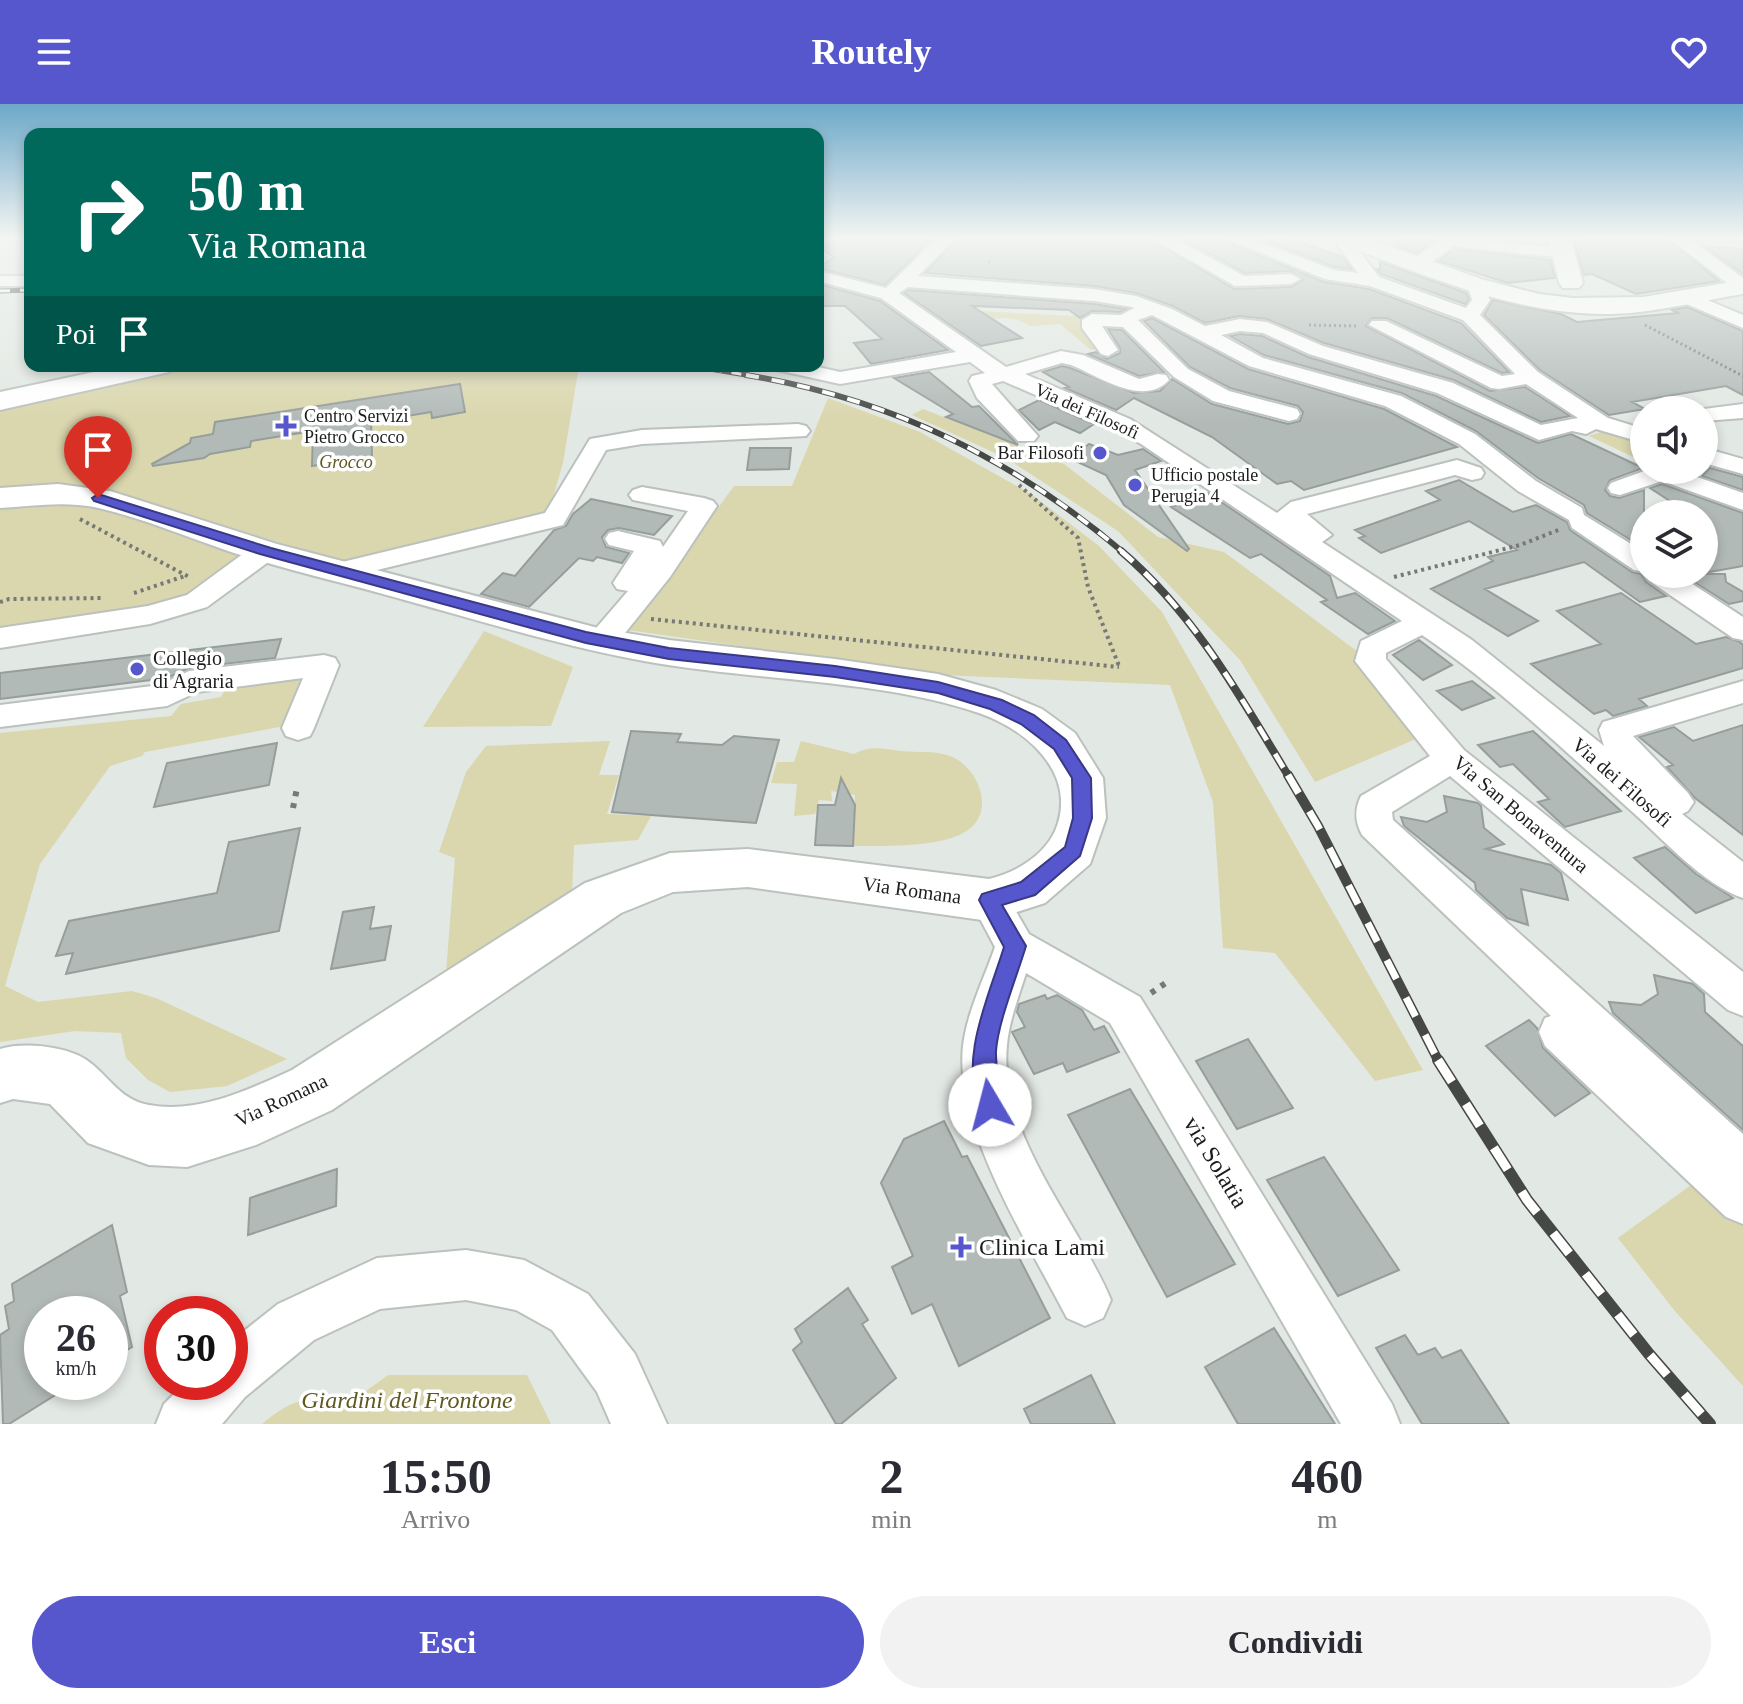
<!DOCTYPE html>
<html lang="it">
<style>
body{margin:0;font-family:"Times New Roman",serif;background:#f2f2f3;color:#2b2b33;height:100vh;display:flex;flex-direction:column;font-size:30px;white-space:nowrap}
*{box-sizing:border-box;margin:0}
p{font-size:26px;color:#7c7c81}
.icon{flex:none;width:44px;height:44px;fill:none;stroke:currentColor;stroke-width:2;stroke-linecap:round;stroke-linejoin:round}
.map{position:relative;height:1320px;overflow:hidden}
.side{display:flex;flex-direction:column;background:#fff;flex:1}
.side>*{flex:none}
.hud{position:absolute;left:24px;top:24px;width:800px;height:244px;border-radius:16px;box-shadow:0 4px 12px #0003;background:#00695c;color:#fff;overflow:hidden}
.tools{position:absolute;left:1630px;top:292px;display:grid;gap:16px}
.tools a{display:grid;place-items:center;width:88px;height:88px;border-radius:50%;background:#fff;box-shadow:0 4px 12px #0003;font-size:40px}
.speed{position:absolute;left:24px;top:1192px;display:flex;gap:16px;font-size:40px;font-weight:700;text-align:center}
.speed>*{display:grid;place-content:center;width:104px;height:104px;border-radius:50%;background:#fff;box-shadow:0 4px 12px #0003;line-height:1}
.speed small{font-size:20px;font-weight:400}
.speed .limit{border:12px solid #d22;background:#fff;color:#111}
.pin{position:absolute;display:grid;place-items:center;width:68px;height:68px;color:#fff;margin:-82px -34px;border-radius:50% 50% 50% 0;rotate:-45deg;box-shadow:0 0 8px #0007}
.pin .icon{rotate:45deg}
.me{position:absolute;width:88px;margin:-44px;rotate:352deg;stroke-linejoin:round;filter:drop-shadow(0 0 6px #0008)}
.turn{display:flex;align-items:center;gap:28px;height:168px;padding:0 32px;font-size:36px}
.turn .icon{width:104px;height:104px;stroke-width:2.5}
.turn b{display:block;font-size:56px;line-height:68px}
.then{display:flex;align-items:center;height:76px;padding:0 32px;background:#0003;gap:16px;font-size:30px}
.eta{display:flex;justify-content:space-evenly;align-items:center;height:136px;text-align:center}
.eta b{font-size:48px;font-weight:600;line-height:56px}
.primary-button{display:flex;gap:16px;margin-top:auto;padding:16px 32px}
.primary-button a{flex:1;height:92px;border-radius:48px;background:#5656cd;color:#fff;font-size:32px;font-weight:600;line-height:92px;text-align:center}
.primary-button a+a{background:#f2f2f3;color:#2b2b33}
header{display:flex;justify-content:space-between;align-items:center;height:104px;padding:0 32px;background:#5656cd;color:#fff;font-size:36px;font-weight:600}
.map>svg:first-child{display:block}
.green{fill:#dad6ad}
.building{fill:#b2bab8;stroke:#969e9b;stroke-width:2}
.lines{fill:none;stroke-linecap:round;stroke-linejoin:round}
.minor-casing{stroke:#bbc1bc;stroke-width:4}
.major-casing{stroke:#bbc1bc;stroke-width:4}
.path-far2{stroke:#767976;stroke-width:3;stroke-dasharray:2 3;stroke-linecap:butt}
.path-far1{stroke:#767976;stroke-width:4;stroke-dasharray:3 4;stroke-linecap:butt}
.path{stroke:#767976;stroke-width:6;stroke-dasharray:5 7;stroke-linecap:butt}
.minor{fill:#fff;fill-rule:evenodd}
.major{fill:#fff;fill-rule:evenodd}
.rail-far4-casing{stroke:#454845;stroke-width:5}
.rail-far3-casing{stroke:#454845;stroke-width:6}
.rail-far2-casing{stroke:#454845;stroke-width:8}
.rail-far1-casing{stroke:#454845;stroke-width:10}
.rail-casing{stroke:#454845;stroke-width:12}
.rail-far4{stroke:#fff;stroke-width:3;stroke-dasharray:10;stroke-linecap:butt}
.rail-far3{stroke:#fff;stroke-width:4;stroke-dasharray:13;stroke-linecap:butt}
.rail-far2{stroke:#fff;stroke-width:5;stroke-dasharray:16;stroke-linecap:butt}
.rail-far1{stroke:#fff;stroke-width:7;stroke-dasharray:21;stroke-linecap:butt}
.rail{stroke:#fff;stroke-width:9;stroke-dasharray:26;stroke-linecap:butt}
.route{fill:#5656cd;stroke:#383885;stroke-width:2}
.poi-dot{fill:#5656cd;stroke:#fff;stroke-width:3}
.labels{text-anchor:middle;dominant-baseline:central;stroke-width:7;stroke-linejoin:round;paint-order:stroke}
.far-street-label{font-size:18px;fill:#1c1e1c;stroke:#fff}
.far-poi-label{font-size:18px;fill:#1c1e1c;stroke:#fff;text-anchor:start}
.far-park-label{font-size:18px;font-style:italic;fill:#5f581f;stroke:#fff}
.poi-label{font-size:20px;fill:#1c1e1c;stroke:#fff;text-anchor:start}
.street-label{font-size:20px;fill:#1c1e1c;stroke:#fff}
.near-street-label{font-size:24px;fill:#1c1e1c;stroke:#fff}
.near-poi-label{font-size:24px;fill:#1c1e1c;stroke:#fff;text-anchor:start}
.near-park-label{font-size:24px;font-style:italic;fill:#5f581f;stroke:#fff}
</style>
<header><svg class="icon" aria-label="menu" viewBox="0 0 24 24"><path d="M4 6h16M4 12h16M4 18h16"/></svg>Routely<svg class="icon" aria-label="heart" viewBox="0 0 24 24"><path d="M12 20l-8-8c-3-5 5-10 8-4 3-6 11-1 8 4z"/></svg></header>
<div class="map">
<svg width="1743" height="1320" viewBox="0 0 1743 1320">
<rect width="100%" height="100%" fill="#e2e8e3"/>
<!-- green -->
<path class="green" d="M980,207L1076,212L1101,239L1099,245L1091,246L1060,220L1030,222C1011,208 983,216 962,221L949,211Z
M195,262H579L563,359L548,410L345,458L95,383L54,380L0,387V305Z
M828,294L920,328L1031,390L1099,442L1162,508L1423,966L1375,977L1275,849L1223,844L1213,698L1170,581L942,571L621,525L674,465L734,382H792Z
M923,305L1064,360L1158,433L1224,448L1370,557L1416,635L1315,678L1240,556L1118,427L1006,354L912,311Z
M1607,326L1644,337V358L1589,332Z
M0,398L95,399L254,450L192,495L0,529Z
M484,527L573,563L551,622L423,623Z
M315,569L285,622L145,648L142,652L110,662L40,760L5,882L38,898L132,887L156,894L287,955L227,982L170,988L148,976L126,954L121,929L75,927L0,938V629L171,612L181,600L221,593L228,580Z
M610,637L599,671H619L607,710L651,712L638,736L574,741L572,791L510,826L446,869L455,754L439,748L466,668L486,642Z
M801,637L854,650C871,641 882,645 901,647C917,649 935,646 950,652C978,663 996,706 968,726C943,744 883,742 853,742L855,691L831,687L832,697L819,696L815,710L794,712L797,680L771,679L777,658H794Z
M1698,1076L1743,1119V1282L1674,1206L1618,1134Z
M388,1271H527L551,1320H262C285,1300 313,1284 339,1307Z"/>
<!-- building -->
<path class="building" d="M849,133H933L885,181L818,164L834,153L819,143Z
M959,133H1147L1234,185L1291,183L1303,176L1291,167L1245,169L1179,133H1225L1226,138L1324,178L1369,185L1461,219L1509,268L1502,269L1387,214H1372L1366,222L1490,287L1525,283L1570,312L1541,318L1454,276L1324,239L1267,215L1239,212L1205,219L1173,202L1136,189L1094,182L925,169Z
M1255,133H1284L1343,153L1352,165L1335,163Z
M1403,133H1438L1417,149L1395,141Z
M1580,133H1665L1719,177L1636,190L1592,170L1584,171L1574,137L1581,138Z
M1704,142L1743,145V170Z
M1454,145L1550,156L1555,174L1508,179L1439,157Z
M1380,158L1466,189L1469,195L1465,200L1381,170L1376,165L1380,166Z
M818,180L880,197L948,246L871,260L854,239L882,235L845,202H818Z
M909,186L1094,200L1126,205L1120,208L1092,207L1080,214L1069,206L972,202L1022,234L981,242L904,189Z
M1493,196L1561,210L1577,218L1678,209L1672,206L1687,203L1743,227V291L1726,282L1632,298L1645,305L1609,311L1540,266L1484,211Z
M1152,214L1248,265L1384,305L1457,343L1304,386L1291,377L1277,380L1212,333L1134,294L1116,306L1065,284L1069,283L1043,268L1062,262L1070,264L1134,289L1160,287L1172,275L1212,300L1288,320L1300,317L1303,308L1298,302L1230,284L1190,263L1144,217Z
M1108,225L1122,226L1164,268L1139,272L1088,250L1096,248L1107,255L1120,249V244Z
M1240,230L1262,232L1308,253L1436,292L1538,339L1571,330L1643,364L1610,376L1605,386L1610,392L1619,394L1644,386V444L1587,409L1584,401L1538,374L1476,327L1402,289L1264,251L1230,232Z
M929,268L972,303L979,302L1018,341L946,313L953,310L894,274Z
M460,280L465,308L432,314L431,308L371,318L372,352L312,362L313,327L251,337L250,343L210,350L204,354L153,362L152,360L190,339L191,334L213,330L215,318Z
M1039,296L1094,320L1080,329L1055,318L1039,326L1019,306Z
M1089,340L1118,351L1143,345L1161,357L1135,366L1189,445L1187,447L1124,401L1106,371L1069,354Z
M750,344H791L789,365L747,366Z
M1710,364L1743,373V386L1702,372Z
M1459,376L1513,408L1536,401L1567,418L1570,426L1632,468L1641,470L1646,478L1666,492L1640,498L1584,458L1485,485L1538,517L1508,532L1431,485L1493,457L1488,453L1517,446L1469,417L1381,449L1359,434L1365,432L1355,426L1440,396L1426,387Z
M1662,380L1743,409V462L1704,469V410H1690L1650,384Z
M1208,389L1330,472L1337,494L1355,489L1395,517L1368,530L1321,498L1327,496L1261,450L1250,454L1171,403Z
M591,395L672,412L654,431L619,424L608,426L602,433L606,443L629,449L622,459L597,453L593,457L579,454L529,503L481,490L503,469L515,472L554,426L566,422L573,410Z
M1682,470H1725L1726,478L1743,488V497L1729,500Z
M1621,489L1696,540L1726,533L1740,538L1743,541V564L1639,595L1647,602L1613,612L1606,606L1594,610L1531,560L1601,540L1557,507Z
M281,535L275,554L189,564L167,574L0,595V569Z
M1419,536L1452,561L1423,576L1393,551Z
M1472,577L1494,594L1462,606L1437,587Z
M1743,621V731L1695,694L1667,663L1673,661L1639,633L1674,623L1693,637Z
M631,627L681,630L677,638L722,641L734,632L779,636L756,719L612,708Z
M1533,627L1621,707L1565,723L1538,698L1549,695L1513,660L1500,663L1478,641Z
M277,639L269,681L154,703L167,659Z
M841,674L855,701L853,742L815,741L818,701H835Z
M1444,692L1478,699L1481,702L1484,724L1504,740L1486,745L1551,761L1561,769L1568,796L1521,785L1528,821L1507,814L1476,786L1475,779L1404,722L1401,713L1427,718L1447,708Z
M300,724L279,827L66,870L73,849L56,852L69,817L217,789L229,738Z
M1665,743L1696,770L1733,794L1696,809L1634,754Z
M374,803L370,825L391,822L385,856L331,865L343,808Z
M1654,871L1693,880L1704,890L1705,908L1743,942V1026L1613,909L1609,898L1641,901L1658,890Z
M1045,891L1047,895L1057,891L1082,906L1094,926L1104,922L1119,948L1067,968L1063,959L1034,970L1012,928L1025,923L1017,908L1019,900Z
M1529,916L1537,924L1543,944L1590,989L1555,1012L1486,942Z
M1248,935L1293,1004L1237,1025L1196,957Z
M1130,985L1235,1160L1167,1193L1068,1011Z
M944,1017L962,1053L967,1052L1050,1214L959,1262L932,1200L912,1210L892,1163L913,1152L881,1079L904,1035Z
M1324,1053L1399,1166L1338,1192L1267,1076Z
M337,1065L336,1102L248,1131L250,1094Z
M112,1121L127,1188L120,1192L132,1243L110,1256V1210H42V1278H76L9,1320H3L0,1231L9,1225L5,1202L14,1197L12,1180Z
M848,1184L868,1216L862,1220L896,1274L841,1320H836L793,1246L802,1238L795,1225Z
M1274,1224L1335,1320H1238L1205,1263Z
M1405,1231L1418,1251L1435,1244L1442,1254L1461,1246L1509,1320H1422L1376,1244Z
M1091,1271L1115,1320H1031L1024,1305Z"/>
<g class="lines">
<defs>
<path id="minor" d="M938,133H956L918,172L1094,185L1136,192L1172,205L1205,222L1240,215L1267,218L1323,242L1453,279L1541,321L1578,314L1526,280L1499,285L1491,284L1369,221L1372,217H1386L1502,272L1515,270L1463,216L1370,182L1325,175L1227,135L1246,133L1334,166L1358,169L1337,140L1344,133H1358L1359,136L1355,141L1379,173L1466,204L1472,196L1468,184L1471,180H1483L1490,196L1480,211L1538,268L1608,314L1644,325V339L1596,325L1586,330L1572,327L1539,336L1437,289L1309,250L1263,229L1240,227L1221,231L1263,254L1401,292L1475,330L1536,377L1582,404L1584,411L1644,448V468L1634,466L1572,424L1569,416L1518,387L1459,340L1385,302L1249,262L1152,211L1138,216L1188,265L1229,287L1297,305L1300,310L1297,315L1289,317L1213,297L1174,273L1123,223L1102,222L1118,246L1108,252L1101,250L1082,224V216L1092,210L1121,211L1134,204L1132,203L1094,197L908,183L899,189L1006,263L1061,247L1083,251L1139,275L1158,270L1166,271L1169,276C1144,304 1098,272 1071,261L1062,259L1025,270L1130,315L1277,409L1291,398L1457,356L1481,364L1484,369L1481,374L1472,376L1455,371L1307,410L1332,431L1322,438L1472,536L1604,642L1599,626L1603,618L1743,577V599L1633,632L1688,689L1694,698L1688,707L1682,710L1743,758V794C1703,781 1660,732 1628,704C1562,644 1496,581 1422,531L1386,549V555L1464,646L1743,868V912L1728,906L1450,672L1392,708L1393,716L1743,1030V1120L1726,1113L1545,942L1539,928L1545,914L1551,912L1362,731C1355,718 1354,706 1361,692L1430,652L1355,557L1361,537L1402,517L1141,340L1114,325L1003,277L992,280L1038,332L1034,337H1018L977,294L969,277L972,272L985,269L970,258L840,280L777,266L774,262H814L840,268L956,248L881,194L818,177V167L886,184Z
M1150,133H1172L1244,172L1291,170L1300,175L1291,180L1235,182Z
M1443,133L1564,144L1573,149L1564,154L1453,142L1431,159L1412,163L1403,158L1419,151Z
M1668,133H1687L1743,174V189L1737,187Z
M0,172H30V182H0Z
M1684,186L1743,211V224L1677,196L1675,192L1677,188Z
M1743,300V314L1704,317V306H1696Z
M798,320L806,322L810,327L806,332L642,340L606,346L563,421L340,475L330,473L326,467L330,461L545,409L590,335L642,326Z
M1704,344L1743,355V370L1704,359Z
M1647,366H1677L1743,389V406L1662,377L1620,391L1611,389L1608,384L1611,379Z
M642,383L704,394L713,397L717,402L670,473L613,544L602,547L591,544L587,537L591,530L628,487L617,485L613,479L634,447L609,441L605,435L609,429L618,427L660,437L663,443L688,407L633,396L629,391L633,386Z
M265,439L275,441L279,447L275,453L207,503L150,520L0,544V524L148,502L187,491L255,441Z
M1644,470H1677L1743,513V536L1733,534L1648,476Z
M324,551L335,554L339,561L314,624L310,632L298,636L286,632L282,624L303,574L197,588L167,602L0,623V601L160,581L189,567Z
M989,780L1003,785L1029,830L1140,893L1392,1300L1400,1320H1341L1110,919L1026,869C1019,892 1009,917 1007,941C998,1030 1078,1117 1111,1196L1103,1214L1085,1222L1067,1214C1030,1142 954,1024 963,942C967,908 984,875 995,843L970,796L975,785Z
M466,1146L524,1156L588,1190L635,1250L667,1320H611L597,1288L552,1226L516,1206L466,1196L380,1205L314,1236L245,1293L222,1320H156L164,1300L186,1278H230V1238L278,1200L377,1154Z"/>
<path id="major" d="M818,133H832L818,140Z
M1332,133H1364L1481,175L1539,190L1573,194L1643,193L1743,176V190C1699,197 1655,209 1611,210C1514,212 1424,170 1335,138Z
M1548,133H1570L1583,179L1579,184H1563L1559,179Z
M122,262H173L169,268L0,306V288Z
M58,380L110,387L277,440L602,525L669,536L835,555L938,570L996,586L1042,605L1075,629L1103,674L1106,714L1090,760L1045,799L989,817L748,783L673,788L621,809L332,1006L256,1041L187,1063L149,1061L88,1039L50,1000L13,995L0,999V945C23,938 64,942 85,955C108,970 119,996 149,1001C198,1010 248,986 292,966L585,779L670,749L748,745L989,775C1018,768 1049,749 1058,719C1074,666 1025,625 979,609C875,574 752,577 644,557C562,542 481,517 401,495C344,479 287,466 231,448C187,433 140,413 94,403C63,397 31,402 0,404V384Z"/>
</defs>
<!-- minor casing -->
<use href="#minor" class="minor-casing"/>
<!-- major casing -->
<use href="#major" class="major-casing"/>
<!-- path-far2 -->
<path class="path-far2" d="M1035,134L1039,133
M988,158L991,156
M1309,221L1359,222
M1645,221L1743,272"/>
<!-- path-far1 -->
<path class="path-far1" d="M1019,381L1078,434L1088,483L1119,562
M80,415L191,474
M1394,473L1520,441L1561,425
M134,489L185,472
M0,498L9,495L104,494
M651,515L1119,563"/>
<!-- path -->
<path class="path" d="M293,704L297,684
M1151,889L1170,876"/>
<!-- minor -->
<use href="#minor" class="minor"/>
<!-- major -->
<use href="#major" class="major"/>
<defs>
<path id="rail-far4" d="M0,187L30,186
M692,262L758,273"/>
<path id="rail-far3" d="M746,271C891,295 1012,354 1124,449"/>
<path id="rail-far2" d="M1121,447C1194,509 1240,592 1289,673"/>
<path id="rail-far1" d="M1288,671L1318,722L1439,958"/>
<path id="rail" d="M1438,956L1527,1096L1649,1250L1710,1320"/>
</defs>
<!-- rail-far4 casing -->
<use href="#rail-far4" class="rail-far4-casing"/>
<!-- rail-far3 casing -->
<use href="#rail-far3" class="rail-far3-casing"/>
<!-- rail-far2 casing -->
<use href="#rail-far2" class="rail-far2-casing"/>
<!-- rail-far1 casing -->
<use href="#rail-far1" class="rail-far1-casing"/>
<!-- rail casing -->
<use href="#rail" class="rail-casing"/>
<!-- rail-far4 -->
<use href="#rail-far4" class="rail-far4"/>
<!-- rail-far3 -->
<use href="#rail-far3" class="rail-far3"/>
<!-- rail-far2 -->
<use href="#rail-far2" class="rail-far2"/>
<!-- rail-far1 -->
<use href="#rail-far1" class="rail-far1"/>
<!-- rail -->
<use href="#rail" class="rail"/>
</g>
<!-- sky -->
<linearGradient id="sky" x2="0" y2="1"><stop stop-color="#6da8c9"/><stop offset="0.42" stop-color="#f2f5f2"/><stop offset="1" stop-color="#f2f5f2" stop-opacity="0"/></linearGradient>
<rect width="1743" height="318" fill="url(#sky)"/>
<!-- route -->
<path class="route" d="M98,390L271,444L586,528L669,544L835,562L938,578L1002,596L1034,611L1066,636L1091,674L1092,714L1080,752L1035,791L1002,801L1026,842C1017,872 998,918 996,947C995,967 1005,992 998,1010L990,1013L981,1010C958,955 988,895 1004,843L979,796L982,790L1021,778L1065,743L1073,714L1072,674L1054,645L1021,620L990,605L938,589L835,573L669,555L586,539L260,450L94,397L92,394Z"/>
<!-- markers -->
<g class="poi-dot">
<path d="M282 310h8v8h8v8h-8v8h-8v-8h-8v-8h8z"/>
<circle cx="1100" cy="349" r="8"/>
<circle cx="1135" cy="381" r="8"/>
<circle cx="137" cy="565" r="8"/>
<path d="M957 1131h8v8h8v8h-8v8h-8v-8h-8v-8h8z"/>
</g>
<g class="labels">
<!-- far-street labels -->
<g class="far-street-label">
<text transform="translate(1087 307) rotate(24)">Via dei Filosofi</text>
</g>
<!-- far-poi labels -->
<g class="far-poi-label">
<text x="304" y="312">Centro Servizi<tspan x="304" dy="21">Pietro Grocco</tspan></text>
<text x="1084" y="349" text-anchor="end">Bar Filosofi</text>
<text x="1151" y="371">Ufficio postale<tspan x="1151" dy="21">Perugia 4</tspan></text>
</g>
<!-- far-park labels -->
<g class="far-park-label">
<text x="346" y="358">Grocco</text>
</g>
<!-- poi labels -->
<g class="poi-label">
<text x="153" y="554">Collegio<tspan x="153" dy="23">di Agraria</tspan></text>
</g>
<!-- street labels -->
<g class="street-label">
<text transform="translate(1622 678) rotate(41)">Via dei Filosofi</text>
<text transform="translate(1521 710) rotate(40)">Via San Bonaventura</text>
<text transform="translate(912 786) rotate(8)">Via Romana</text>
<text transform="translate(281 996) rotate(-25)">Via Romana</text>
</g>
<!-- near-street labels -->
<g class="near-street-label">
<text transform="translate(1216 1058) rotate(59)">via Solatia</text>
</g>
<!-- near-poi labels -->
<g class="near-poi-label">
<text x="979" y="1143">Clinica Lami</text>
</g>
<!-- near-park labels -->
<g class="near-park-label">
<text x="407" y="1296">Giardini del Frontone</text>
</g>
</g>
</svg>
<div class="tools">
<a><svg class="icon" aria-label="sound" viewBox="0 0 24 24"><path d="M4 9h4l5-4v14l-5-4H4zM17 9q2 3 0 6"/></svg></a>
<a><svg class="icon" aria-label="layers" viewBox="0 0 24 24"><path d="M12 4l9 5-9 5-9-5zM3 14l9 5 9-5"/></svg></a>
</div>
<div class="speed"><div>26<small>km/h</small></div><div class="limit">30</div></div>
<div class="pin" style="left:98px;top:394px;background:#d93025"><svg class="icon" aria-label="arrive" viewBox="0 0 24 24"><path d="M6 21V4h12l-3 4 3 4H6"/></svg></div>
<svg class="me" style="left:990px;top:1001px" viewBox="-20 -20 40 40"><circle r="19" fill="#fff"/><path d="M0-13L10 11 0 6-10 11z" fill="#5656cd"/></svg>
<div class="hud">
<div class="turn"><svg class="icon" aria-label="right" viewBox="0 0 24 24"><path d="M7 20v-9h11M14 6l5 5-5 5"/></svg><div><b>50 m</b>Via Romana</div></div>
<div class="then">Poi<svg class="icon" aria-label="arrive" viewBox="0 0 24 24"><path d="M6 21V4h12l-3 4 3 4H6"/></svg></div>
</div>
</div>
<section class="side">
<div class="eta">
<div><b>15:50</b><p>Arrivo</p></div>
<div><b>2</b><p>min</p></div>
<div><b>460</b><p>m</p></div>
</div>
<div class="primary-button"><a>Esci</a><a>Condividi</a></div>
</section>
